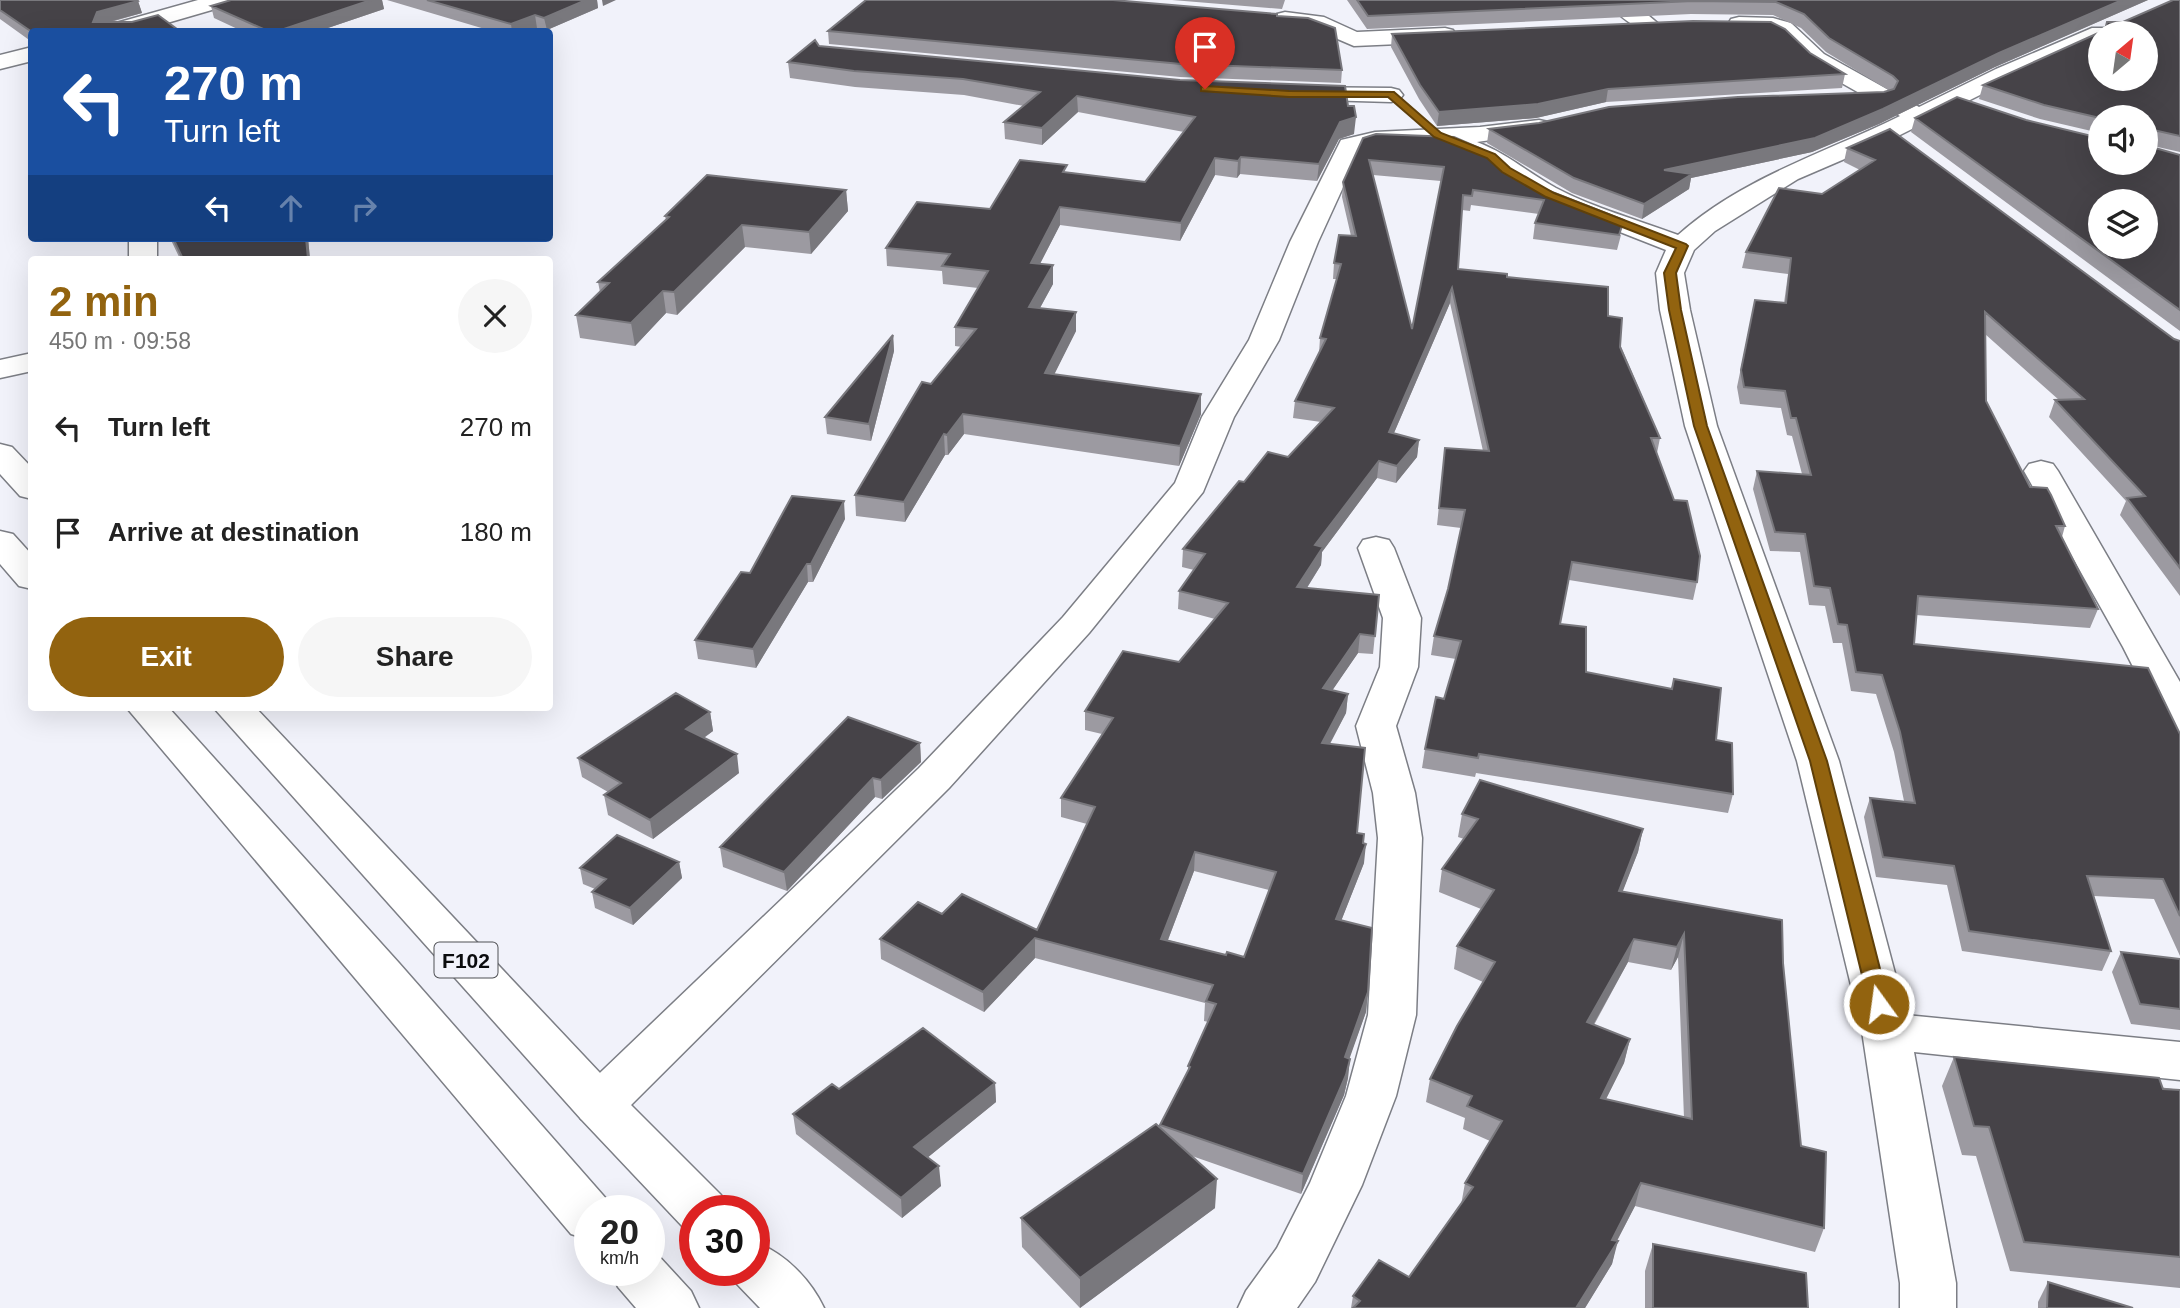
<!DOCTYPE html>
<meta charset="utf-8">
<style>
body{margin:0;font-family:Helvetica,sans-serif;background:#f6f6f6;color:#222;height:100vh;display:flex;flex-direction:column;font-size:26px;white-space:nowrap}
*{box-sizing:border-box;margin:0}
p{font-size:23px;color:#767676}
.icon{flex:none;width:38px;height:38px;fill:none;stroke:currentColor;stroke-width:2;stroke-linecap:round;stroke-linejoin:round}
.map{position:relative;flex:1;overflow:hidden}
.details{position:absolute;left:28px;top:256px;width:525px;height:455px;display:flex;flex-direction:column;background:#fff;border-radius:7px;box-shadow:0 7px 28px #0002}
.details>*{flex:none}
.banner{position:absolute;left:28px;top:28px;width:525px;height:214px;border-radius:7px;box-shadow:0 7px 28px #0002;background:#1a4fa0;color:#fff;overflow:hidden}
.needle{width:46px;rotate:29deg}
.controls{position:absolute;left:2088px;top:21px;display:grid;gap:14px}
.controls a{display:grid;place-items:center;width:70px;height:70px;border-radius:50%;background:#fff;box-shadow:0 7px 28px #0002;font-size:35px}
.speed{position:absolute;left:574px;top:1195px;display:flex;gap:14px;font-size:35px;font-weight:700;text-align:center}
.speed>*{display:grid;place-content:center;width:91px;height:91px;border-radius:50%;background:#fff;box-shadow:0 7px 28px #0002;line-height:1}
.speed small{font-size:18px;font-weight:400}
.speed .limit{border:10px solid #d22;background:#fff;color:#111}
.pin{position:absolute;display:grid;place-items:center;width:60px;height:60px;color:#fff;margin:-72px -30px;border-radius:50% 50% 50% 0;rotate:-45deg;box-shadow:0 0 7px #0007}
.pin .icon{rotate:45deg}
.me{position:absolute;width:77px;margin:-38px;rotate:346deg;stroke-linejoin:round;filter:drop-shadow(0 0 5px #0008)}
.turn{display:flex;align-items:center;gap:24px;height:147px;padding:0 21px;font-size:32px}
.turn .icon{width:91px;height:91px;stroke-width:2.5}
.turn b{display:block;font-size:49px;line-height:60px}
.lanes{display:flex;align-items:center;height:66px;padding:0 21px;background:#0003;justify-content:center;gap:35px;direction:ltr}
.lanes .off{opacity:.35}
.round{display:grid;place-items:center;flex:none;width:74px;height:74px;border-radius:37px;background:#f6f6f6}
.summary{display:flex;align-items:center;justify-content:space-between;height:119px;padding:0 21px}
h1{font-size:42px;font-weight:600;line-height:52px;color:#92630f}
.primary-button{display:flex;gap:14px;margin-top:auto;padding:14px 21px}
.primary-button a{flex:1;height:80px;border-radius:42px;background:#92630f;color:#fff;font-size:28px;font-weight:600;line-height:80px;text-align:center}
.primary-button a+a{background:#f6f6f6;color:#222}
ul{padding:0;list-style:none}
li{display:flex;align-items:center;gap:21px;height:105px;padding:0 21px}
li div{flex:1}
li b{display:block;font-size:26px}
li em{font-style:normal}
.map>svg:first-child{display:block}
.lines{fill:none;stroke-linecap:round;stroke-linejoin:round}
.street-casing{stroke:#7c7e85;stroke-width:3}
.primary-casing{stroke:#7c7e85;stroke-width:3}
.street{fill:#fff;fill-rule:evenodd}
.primary{fill:#fff;fill-rule:evenodd}
.wall{fill:#9c9aa1;fill-rule:evenodd}
.shaded-wall{fill:#79787d}
.building{fill:#464348;stroke:#79787d;stroke-width:2;fill-rule:evenodd}
.route{fill:#92630f;stroke:#5f400a;stroke-width:2}
.labels{text-anchor:middle;dominant-baseline:central;stroke-width:7;stroke-linejoin:round;paint-order:stroke}
.shield{fill:#f1f2fa;stroke:#4f5054;stroke-width:2}
.shield-label{font-size:21px;font-weight:bold;fill:#0a0b0d}
</style>
<div class="map">
<svg width="2180" height="1308" viewBox="0 0 2180 1308">
<rect width="100%" height="100%" fill="#f1f2fa"/>
<g class="lines">
<defs>
<path id="street" d="M198,0H232L229,5L136,32H99L102,27Z
M1606,0H1630L1661,26L1658,31C1640,35 1616,14 1606,0Z
M1285,12L1324,17L1357,32L1445,28L1453,30L1456,35L1453,40L1445,42L1354,46L1312,28L1277,24L1274,19L1277,14Z
M1739,17L1773,18L1791,23L1824,54L1919,107L1996,69L2092,28H2108L2111,33H2100V41L2012,79L1898,136L1798,179L1715,231L1694,250L1684,273L1690,310L1717,426L1839,761L1906,1015L2180,1042V1080L1914,1052L1956,1283V1308H1900V1283L1862,1031L1797,761L1685,426L1660,310L1656,273L1666,250L1541,201L1497,175L1482,161L1438,143L1375,146L1360,150L1318,242L1279,340L1234,417L1203,492L1089,633L949,788L617,1119L599,1125L581,1119L574,1105L581,1091L919,768L1063,617L1175,483L1202,417L1249,340L1290,242L1341,140L1375,132L1480,127L1539,120L1548,122L1551,127L1548,132L1477,142C1506,153 1529,173 1556,188C1594,208 1638,220 1678,235C1741,178 1825,153 1900,116L1808,64L1775,33L1731,29L1728,24L1731,19Z
M32,47V61L0,69V55Z
M1295,87L1391,88L1399,90L1403,95L1399,100L1391,102L1287,99L1283,94L1287,89Z
M129,238H157V259H129Z
M32,353V371L0,378V360Z
M2041,461L2053,464L2058,471L2180,682V733L2166,729L2160,720L2123,647L2024,471L2029,464Z
M1376,537L1389,540L1394,548L1421,618L1418,667L1396,726L1415,793L1422,838L1416,1015L1396,1096L1362,1185L1315,1282L1297,1308H1238L1246,1291L1277,1248L1310,1183L1346,1096L1368,1015L1378,838L1373,793L1356,726L1380,667L1383,618L1358,548L1363,540Z"/>
<path id="primary" d="M0,444L12,447L32,468V499L20,496L0,474Z
M0,531L13,534L32,555V589L19,586L0,564Z
M126,707H168L399,963L609,1202L613,1211H590V1240L571,1234Z
M213,707H255L617,1091L721,1195L729,1211H695V1231L683,1227L581,1119Z
M754,1242C784,1252 811,1280 824,1308H760L735,1282L729,1270H754Z
M649,1251L656,1253L691,1291L699,1308H636L618,1287L610,1270H649Z"/>
</defs>
<!-- street casing -->
<use href="#street" class="street-casing"/>
<!-- primary casing -->
<use href="#primary" class="primary-casing"/>
<!-- street -->
<use href="#street" class="street"/>
<!-- primary -->
<use href="#primary" class="primary"/>
</g>
<!-- wall -->
<path class="wall" d="M0,0L138,1L142,13L111,22L32,32V42L0,19Z
M231,0H382L384,9L316,32H244L214,18L211,6Z
M387,0H597L598,8L547,30L537,28L527,32H495Z
M1172,0H1285L1282,9Z
M1347,0H2148L1995,67L1879,124L1812,152L1691,178L1689,189L1642,219L1572,193L1487,143L1489,129L1884,92L1890,91L1826,52L1801,28L1773,15L1691,14L1367,29Z
M2180,0V152L2149,145L2148,146L2180,155V331L1911,132L1915,118L2100,163L2146,117H2100V133L2040,119L1979,99L1983,85L2104,30L2107,22H2123Z
M1277,16L1342,70L1341,83L1180,77L829,44L828,31Z
M1392,34L1810,53L1845,74L1842,88L1606,102L1536,118L1437,126L1419,99L1391,47Z
M819,46L1348,106L1354,134L1339,139L1317,181L1240,174L1237,178L1215,175L1180,241L1060,225L1040,264L1053,284L1040,308L1076,331L1054,374L1201,394V414L1179,466L964,434L948,455H945L905,522L856,516L855,495L931,384L962,347L955,346V327L978,288L943,284L942,271L887,266L886,248L990,209L1067,172L1145,182L1184,132L1078,112L1042,145L1005,139L1004,122L1024,106L964,95L855,87L790,78L788,62Z
M1890,129L2174,339L2180,341V596L2120,515L2126,501L2049,417L2055,400H2059L1985,334L1986,401L2030,487L2065,526L2062,537L2098,609L2090,628L1916,615L1914,644L2180,734V956L2154,899L2094,896L2111,951L2102,971L1962,951L1947,885L1876,877L1864,817L1870,798L1904,801L1894,752L1876,694L1851,691L1842,643H1833L1825,606L1809,605L1800,552L1770,551L1753,489L1757,471L1802,474L1792,436L1787,435L1781,408L1740,404L1737,387L1755,300L1784,303L1788,274L1742,268L1746,252L1822,194L1860,170L1844,162L1847,148Z
M1363,138L1498,163L1621,235L1617,250L1533,239L1535,223L1539,214L1471,205L1470,211L1462,210L1458,269L1507,277L1608,316L1660,438L1657,453L1697,582L1693,600L1569,580L1560,624L1586,672L1671,689L1674,679L1716,740L1733,794L1728,813L1476,773L1475,777L1422,768L1425,749L1444,699L1456,659L1431,655L1434,636L1448,589L1461,528L1437,525L1445,448L1483,451L1450,303L1394,433L1419,440L1417,457L1396,483L1377,478L1322,552L1321,565L1307,588L1379,595L1373,654L1358,653L1332,690L1348,694L1346,713L1330,744L1357,833L1363,843L1364,863L1341,921L1368,992L1366,1012L1349,1058L1348,1078L1344,1095L1301,1194L1192,1156L1215,1208L1080,1308L1022,1247L1021,1218L1160,1128V1125L1188,1072V1066L1208,1022L1204,1021L1205,1003L1035,958L984,1012L881,959L880,939L942,914L1037,930L1087,824L1061,817V798L1102,734L1085,730V711L1179,662L1215,619L1178,609L1179,591L1194,570L1182,567L1183,549L1244,482L1288,457L1321,422L1293,418L1295,401L1319,353L1320,338L1337,279H1333L1334,263L1351,236L1342,197L1343,182ZM1373,175L1441,181L1412,329ZM1194,871L1269,890L1244,957L1226,955L1168,940Z
M846,190L848,211L811,254L745,247L677,315L666,313L635,346L580,338L576,315L600,292L598,282L666,220L665,216Z
M170,238H308L310,259H180Z
M893,335L894,351L871,441L827,434L825,417Z
M845,519L813,582H808L756,668L698,659L695,640L750,573Z
M710,712L713,731L704,738L739,773L653,839L608,815L604,795L608,792L582,777L578,758Z
M920,743L921,762L882,799L875,797L787,891L723,867L720,847Z
M1462,814L1643,829L1638,852L1622,892L1783,963L1801,1146L1824,1228L1815,1252L1635,1206L1617,1241L1612,1264L1585,1308H1351L1353,1296L1409,1277L1461,1205L1465,1183L1490,1141L1463,1129L1465,1118L1426,1102L1430,1079L1483,982L1454,969L1457,946L1481,909L1439,892L1442,869L1464,839L1458,837ZM1678,957L1684,1118L1606,1099L1624,1063L1630,1039L1594,1025L1628,962L1671,970Z
M679,862L682,878L633,925L595,908L592,892L595,889L583,884L580,868Z
M2121,952L2180,959V1030L2131,1024L2112,972Z
M1954,1057L2180,1090V1288L2010,1271L1976,1156L1962,1155L1942,1086Z
M995,1083L996,1102L928,1157L941,1186L902,1218L796,1134L793,1114L839,1089Z
M1653,1244L1808,1308H1645V1271Z
M2048,1282L2133,1308H2038V1302Z"/>
<!-- shaded-wall -->
<path class="shaded-wall" d="M371,0H382L384,9L316,32H275Z
M586,0H597L598,8L547,30L544,18Z
M602,0H616L603,6Z
M2122,0H2148L1995,67L1879,124L1812,152L1691,178L1689,189L1642,219L1644,204L1664,170L1999,53Z
M138,1L142,13L101,24L93,22L97,12Z
M535,15L537,28L527,32H512L511,24Z
M1608,89L1606,102L1536,118L1437,126L1439,112Z
M1077,96L1078,112L1042,145V128Z
M1356,117L1354,134L1339,139L1317,181L1319,164L1340,122Z
M1241,157L1240,174L1237,178L1238,161Z
M1215,158V175L1180,241L1181,223Z
M846,190L848,211L811,254L809,232Z
M1060,207V225L1031,281V263Z
M742,225L745,247L677,315L674,292Z
M306,238H308L310,259H308Z
M1053,265V284L1030,326L1029,307Z
M1452,288L1450,303L1387,449L1389,432Z
M663,291L666,313L635,346L631,323Z
M1076,312V331L1045,393V373Z
M893,335L894,351L871,441L869,424Z
M1201,394V414L1179,466L1180,446Z
M963,414L964,434L948,455L947,435Z
M944,434L945,455L905,522L904,502Z
M1419,440L1417,457L1396,483L1397,466Z
M1379,461L1377,478L1322,552L1321,565L1296,605L1297,587L1315,545Z
M844,501L845,519L813,582L811,564Z
M807,564L808,582L756,668L753,649Z
M1360,634L1358,653L1321,707L1323,688Z
M1348,694L1346,713L1320,762L1322,743Z
M710,712L713,731L689,748L686,729Z
M920,743L921,762L882,799L881,780Z
M737,754L739,773L653,839L650,820Z
M873,778L875,797L787,891L784,872Z
M1643,829L1638,852L1614,914L1619,891Z
M1366,844L1364,863L1334,939L1336,919Z
M1195,852L1194,871L1161,958V939Z
M679,862L682,878L633,925L630,908Z
M1684,934L1678,957L1671,970L1677,947Z
M1035,938V958L984,1012L983,992Z
M1634,939L1628,962L1582,1045L1587,1022Z
M1368,992L1366,1012L1343,1077L1345,1057Z
M1630,1039L1624,1063L1595,1121L1601,1098Z
M1350,1059L1348,1078L1344,1095L1301,1194L1303,1174Z
M995,1083L996,1102L916,1167L914,1147Z
M939,1166L941,1186L902,1218L901,1198Z
M1217,1179L1215,1208L1080,1308V1278Z
M1641,1183L1635,1206L1612,1250L1618,1241L1612,1264L1585,1308H1576Z"/>
<!-- building -->
<path class="building" d="M0,0H137L138,1L97,12L93,22H132L158,15L181,32H32L0,10Z
M231,0H371L275,32H270L211,6Z
M427,0H586L544,18L535,15L511,24Z
M866,0H1113L1277,14V16L1308,18L1335,28L1342,70L1181,64L828,31Z
M1357,0H2122L1999,53L1883,109L1815,138L1664,170L1692,174L1644,204L1574,178L1489,129L1539,123L1609,107L1738,97L1884,92L1894,89L1898,81L1893,76L1829,38L1804,14L1776,2L1693,1L1368,16Z
M2173,0H2180V136L2149,129L2148,146L2180,155V310L1915,118L1957,97L2026,120L2100,138V163H2146V117L2100,118L2044,105L1983,85L2105,30L2107,22H2123ZM2100,33H2146V79H2100ZM2100,201H2146V247H2100Z
M1693,21L1771,22L1785,29L1810,53L1845,74L1608,89L1538,104L1439,112L1420,85L1392,34Z
M815,40L819,46L1180,80L1345,86L1348,106H1354L1356,117L1340,122L1319,164L1241,157L1238,161L1215,158L1181,223L1060,207L1031,263L1053,265L1029,307L1076,312L1045,373L1201,394L1180,446L963,414L947,435L944,434L904,502L855,495L922,382L931,384L976,329L955,327L988,271L942,266L950,254L886,248L917,202L990,209L1020,160L1067,165L1063,172L1145,182L1195,117L1077,96L1042,128L1004,122L1040,92L963,79L854,71L788,62Z
M1890,129L2174,339L2180,341V568L2127,498L2145,496L2055,400L2084,399L1985,312L1986,401L2030,487L2047,488L2051,495L2065,526H2056L2098,609L1918,596L1914,644L2148,668L2180,734V916L2163,879L2087,876L2111,951L1969,931L1954,866L1883,857L1870,798L1915,803L1900,732L1882,675L1856,672L1847,625L1838,624L1830,588L1814,586L1805,534L1775,532L1757,471L1811,475L1796,418H1791L1785,391L1744,387L1741,370L1755,300L1786,303L1791,258L1746,252L1779,188L1822,194L1875,160L1847,148Z
M1376,134L1454,137L1482,149L1498,163L1542,188L1624,220L1619,235L1535,223L1544,200L1473,190L1472,196L1463,195L1458,269L1507,274V277L1608,287V316L1622,318L1620,347L1660,438H1651L1674,500L1687,501L1700,556L1697,582L1572,562L1560,624L1586,627V672L1672,689L1674,679L1721,688L1716,740L1732,743L1733,794L1479,754L1478,758L1425,749L1436,697L1444,699L1461,641L1434,636L1448,589L1465,510L1439,508L1445,448L1489,451L1452,288L1389,432L1419,440L1397,466L1379,461L1315,545L1323,547L1297,587L1379,595L1375,636L1360,634L1323,688L1348,694L1322,743L1365,748L1357,833L1364,834L1363,843L1366,844L1336,919L1372,928L1368,992L1345,1057L1350,1059L1346,1075L1303,1174L1160,1125L1190,1067L1188,1066L1216,1004L1206,1001L1213,985L1035,938L983,992L880,939L918,902L942,914L962,894L1037,930L1095,807L1061,798L1113,718L1085,711L1123,651L1179,662L1228,603L1179,591L1205,554L1183,549L1239,481L1244,482L1268,452L1288,457L1334,408L1295,401L1326,339L1320,338L1341,264L1334,263L1339,235L1356,236L1343,182L1363,138ZM1369,160L1444,167L1412,329ZM1195,852L1276,872L1244,957L1227,952L1226,955L1161,939Z
M707,175L846,190L809,232L742,225L674,292L663,291L631,323L576,315L609,283L598,282L669,217L665,216Z
M173,238H306L308,259H183Z
M893,335L869,424L825,417Z
M792,496L844,501L811,564H807L753,649L695,640L741,572L750,573Z
M676,693L710,712L686,729L737,754L650,820L604,795L621,783L578,758Z
M848,717L920,743L881,780L873,778L784,872L720,847Z
M1480,780L1643,829L1619,891L1782,920L1783,963L1801,1146L1826,1152L1824,1228L1641,1183L1612,1240L1618,1241L1576,1308H1353L1360,1301L1353,1296L1379,1260L1409,1277L1473,1187L1465,1183L1502,1121L1467,1106L1472,1096L1430,1079L1457,1026L1495,962L1457,946L1494,890L1442,869L1478,819L1462,814ZM1684,934L1692,1119L1601,1098L1630,1039L1587,1022L1634,939L1677,947Z
M617,835L679,862L630,908L592,892L606,879L580,868Z
M2121,952L2180,959V1009L2140,1004Z
M923,1028L995,1083L914,1147L939,1166L901,1198L793,1114L832,1084L839,1089Z
M1954,1057L2159,1078L2163,1089L2180,1090V1257L2024,1242L1989,1127L1974,1126Z
M1156,1124L1217,1179L1080,1278L1021,1218Z
M1653,1244L1806,1273L1808,1308H1653Z
M2048,1282L2133,1308H2047Z"/>
<!-- route -->
<path class="route" d="M1205,86L1289,91L1394,92L1441,133L1495,154L1510,168L1554,193L1686,244L1688,246L1676,273L1681,310L1707,426L1827,761L1889,1004L1886,1009L1879,1011L1872,1009L1869,1004L1810,761L1694,426L1669,310L1664,273L1676,248L1546,197L1502,172L1487,158L1434,137L1388,97H1289L1201,91V87Z"/>
<g class="labels">
<!-- shield labels -->
<rect class="shield" x="434.5" y="942.5" width="63" height="35" rx="5"/>
<g class="shield-label">
<text x="466" y="960">F102</text>
</g>
</g>
</svg>
<div class="controls">
<a><svg class="needle" viewBox="-14 -14 28 28"><path d="M0-13l5 13h-10z" fill="#e53935"/><path d="M0 13l5-13h-10z" fill="#767676"/></svg></a>
<a><svg class="icon" aria-label="sound" viewBox="0 0 24 24"><path d="M4 9h4l5-4v14l-5-4H4zM17 9q2 3 0 6"/></svg></a>
<a><svg class="icon" aria-label="layers" viewBox="0 0 24 24"><path d="M12 4l9 5-9 5-9-5zM3 14l9 5 9-5"/></svg></a>
</div>
<div class="speed"><div>20<small>km/h</small></div><div class="limit">30</div></div>
<div class="pin" style="left:1205px;top:89px;background:#d93025"><svg class="icon" aria-label="arrive" viewBox="0 0 24 24"><path d="M6 21V4h12l-3 4 3 4H6"/></svg></div>
<svg class="me" style="left:1879px;top:1004px" viewBox="-20 -20 40 40"><circle r="17" fill="#92630f" stroke="#fff" stroke-width="3"/><path d="M0-11L8 9 0 5-8 9z" fill="#fff"/></svg>
<div class="banner">
<div class="turn"><svg class="icon" aria-label="left" viewBox="0 0 24 24"><path d="M17 20v-9H6M10 6l-5 5 5 5"/></svg><div><b>270 m</b>Turn left</div></div>
<div class="lanes"><svg class="icon" aria-label="left" viewBox="0 0 24 24"><path d="M17 20v-9H6M10 6l-5 5 5 5"/></svg><svg class="icon off" aria-label="ahead" viewBox="0 0 24 24"><path d="M12 20V5M6 11l6-6 6 6"/></svg><svg class="icon off" aria-label="right" viewBox="0 0 24 24"><path d="M7 20v-9h11M14 6l5 5-5 5"/></svg></div>
</div>
<section class="details">
<div class="summary"><div><h1>2 min</h1><p>450 m · 09:58</p></div><a class="round"><svg class="icon" aria-label="close" viewBox="0 0 24 24"><path d="M6 6l12 12M18 6L6 18"/></svg></a></div>
<ul>
<li><svg class="icon" aria-label="left" viewBox="0 0 24 24"><path d="M17 20v-9H6M10 6l-5 5 5 5"/></svg><div><b>Turn left</b></div><em>270 m</em></li>
<li><svg class="icon" aria-label="arrive" viewBox="0 0 24 24"><path d="M6 21V4h12l-3 4 3 4H6"/></svg><div><b>Arrive at destination</b></div><em>180 m</em></li>
</ul>
<div class="primary-button"><a>Exit</a><a>Share</a></div>
</section>
</div>
